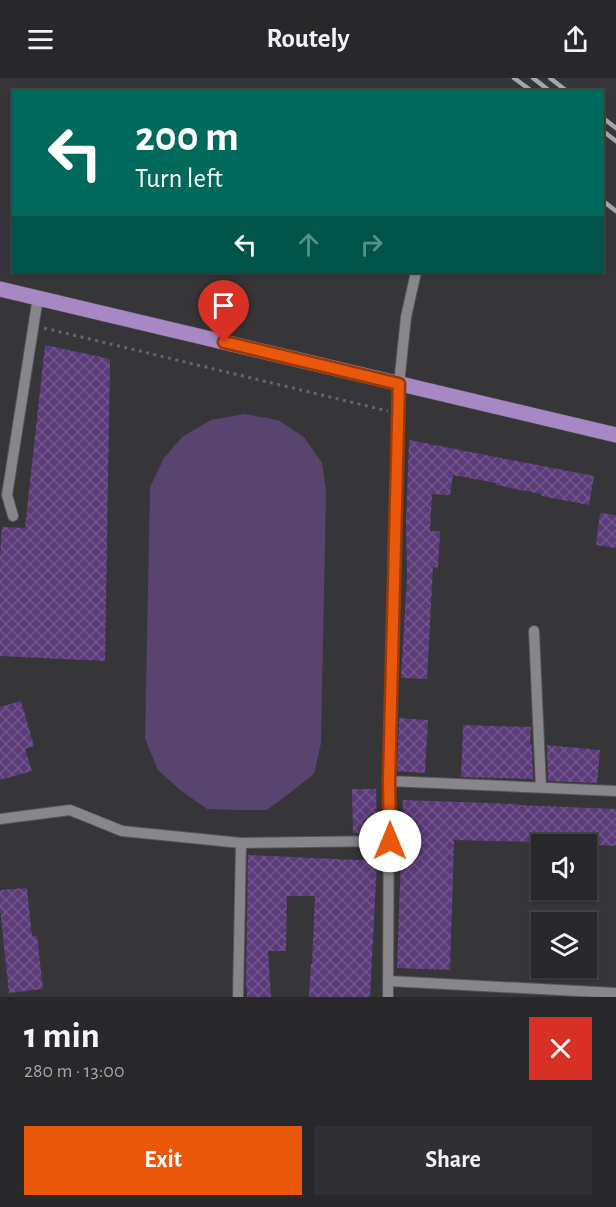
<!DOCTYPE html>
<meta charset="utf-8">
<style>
body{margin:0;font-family:"Alegreya Sans",sans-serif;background:#303032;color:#f1f3f6;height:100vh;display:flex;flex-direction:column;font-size:22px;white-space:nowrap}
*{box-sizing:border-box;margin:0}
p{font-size:20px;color:#a5a6a8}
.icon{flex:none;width:33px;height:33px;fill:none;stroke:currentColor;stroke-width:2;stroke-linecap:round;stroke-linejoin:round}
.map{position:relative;height:919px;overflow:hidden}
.sheet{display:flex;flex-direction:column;background:#28282a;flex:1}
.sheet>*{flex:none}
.top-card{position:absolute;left:12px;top:12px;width:592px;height:183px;border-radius:0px;box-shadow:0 2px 4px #0004,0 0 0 2px #444447;background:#00695c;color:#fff;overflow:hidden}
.fabs{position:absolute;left:531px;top:756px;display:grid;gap:12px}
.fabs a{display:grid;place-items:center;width:66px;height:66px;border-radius:0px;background:#28282a;box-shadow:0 2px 4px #0004,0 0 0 2px #444447;font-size:30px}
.pin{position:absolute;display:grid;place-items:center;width:51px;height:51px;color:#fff;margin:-62px -26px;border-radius:50% 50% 50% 0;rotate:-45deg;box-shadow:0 0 6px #0007}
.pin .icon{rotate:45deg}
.me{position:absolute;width:66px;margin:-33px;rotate:0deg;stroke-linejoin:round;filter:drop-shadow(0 0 4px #0008)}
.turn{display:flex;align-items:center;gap:21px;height:126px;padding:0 24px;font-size:27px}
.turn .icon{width:78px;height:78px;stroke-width:2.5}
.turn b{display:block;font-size:42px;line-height:51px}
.lanes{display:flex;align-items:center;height:57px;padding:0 24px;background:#0003;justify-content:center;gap:30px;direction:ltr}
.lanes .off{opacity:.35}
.round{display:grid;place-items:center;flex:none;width:63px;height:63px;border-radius:0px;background:#303032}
.head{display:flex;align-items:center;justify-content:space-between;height:102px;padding:0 24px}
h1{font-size:36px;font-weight:700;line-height:45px}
.cta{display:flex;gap:12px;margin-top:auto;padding:12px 24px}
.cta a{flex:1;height:69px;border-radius:0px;background:#ea580c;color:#fff;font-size:24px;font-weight:700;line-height:69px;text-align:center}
.cta a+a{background:#303032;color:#f1f3f6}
header{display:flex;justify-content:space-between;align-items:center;height:78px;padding:0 24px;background:#28282a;font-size:27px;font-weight:700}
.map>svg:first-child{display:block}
.pitch{fill:#59436f}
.building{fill:url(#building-cross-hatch)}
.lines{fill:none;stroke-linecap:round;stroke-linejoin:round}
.minor-casing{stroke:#555457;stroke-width:12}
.major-casing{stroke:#555457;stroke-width:16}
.path{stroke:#666568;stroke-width:3;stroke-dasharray:3 4.5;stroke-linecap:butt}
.minor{stroke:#88868b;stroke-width:10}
.major{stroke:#a788c4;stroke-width:15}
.rail{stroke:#a6a5a7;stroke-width:4.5}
.route-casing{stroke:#983908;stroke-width:15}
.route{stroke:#ea580c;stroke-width:10}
</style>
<header><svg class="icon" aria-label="menu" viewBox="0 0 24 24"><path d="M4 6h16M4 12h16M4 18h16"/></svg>Routely<svg class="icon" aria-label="share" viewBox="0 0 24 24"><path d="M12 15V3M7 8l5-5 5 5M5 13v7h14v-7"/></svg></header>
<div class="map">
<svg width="616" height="919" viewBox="0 0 616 919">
<defs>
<pattern id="building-cross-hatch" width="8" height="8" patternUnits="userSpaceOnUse" patternTransform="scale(1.5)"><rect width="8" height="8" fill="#5b3b79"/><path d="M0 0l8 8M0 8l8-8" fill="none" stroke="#72568b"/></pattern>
</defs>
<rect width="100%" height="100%" fill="#363538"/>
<!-- pitch -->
<path class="pitch" d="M244,336L278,342L304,359L322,385L326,412L321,665L314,696L291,714L267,732H238L207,731L180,712L158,692L145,661L150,409L164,380L182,359L211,342Z"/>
<!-- building -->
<path class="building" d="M45,267L110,281L105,583L0,578V477L2,449L25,450Z
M409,362L594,398L589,427L541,418V416L496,407V405L453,397L450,417L432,416L430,453H440L438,490L433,489L427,601L401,600L407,499L406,444Z
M600,435L616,437V470L596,467Z
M21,623L34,668L25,671L32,693L0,702V629Z
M399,640L428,642L425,695L397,693Z
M463,647L531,649L530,666H532L533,701L461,699Z
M547,667L600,672L597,705L548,703Z
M352,711H376L377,755H353Z
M403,722L517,726V727L616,731V768L573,766V765L454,762L450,892L397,890Z
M248,777L377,783L370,919H309L311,886H312L315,818H287L286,873H268L271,919H247L246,902Z
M27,810L32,858H37L43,911L9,915L0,829V812Z"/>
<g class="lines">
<defs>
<path id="minor" d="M13,438L7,417L38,219
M534,553L541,709
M389,703L616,713
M0,741L70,732L122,753L241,765L389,763
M389,903L616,915
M238,919L241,765
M388,919L389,703L399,306L406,239L416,194"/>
<path id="major" d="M0,211L616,357"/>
</defs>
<!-- minor casing -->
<use href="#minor" class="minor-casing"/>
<!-- major casing -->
<use href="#major" class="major-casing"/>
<!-- path -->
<path class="path" d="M44,250L388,333"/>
<!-- minor -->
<use href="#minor" class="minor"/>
<!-- major -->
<use href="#major" class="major"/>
<!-- rail -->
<path class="rail" d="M514,0L533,14
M533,0L551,14
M550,0L568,14
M603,40L616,50
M603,53L616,63
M603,123L616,133"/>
</g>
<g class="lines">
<defs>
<path id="route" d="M224,264L399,306L389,703L390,763"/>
</defs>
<!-- route casing -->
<use href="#route" class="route-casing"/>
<!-- route -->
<use href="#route" class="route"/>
</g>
</svg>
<div class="fabs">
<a><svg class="icon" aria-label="sound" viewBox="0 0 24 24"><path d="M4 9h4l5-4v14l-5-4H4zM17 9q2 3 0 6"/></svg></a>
<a><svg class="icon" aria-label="layers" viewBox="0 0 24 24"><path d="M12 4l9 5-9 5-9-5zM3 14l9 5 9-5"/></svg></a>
</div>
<div class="pin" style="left:224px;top:264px;background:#d93025"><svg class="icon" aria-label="arrive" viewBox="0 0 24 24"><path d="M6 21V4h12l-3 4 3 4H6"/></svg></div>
<svg class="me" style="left:390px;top:763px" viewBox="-20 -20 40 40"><circle r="19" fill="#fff"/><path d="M0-13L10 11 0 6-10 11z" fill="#ea580c"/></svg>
<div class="top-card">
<div class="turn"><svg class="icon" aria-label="left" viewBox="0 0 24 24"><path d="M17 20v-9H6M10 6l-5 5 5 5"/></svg><div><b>200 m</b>Turn left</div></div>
<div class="lanes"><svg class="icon" aria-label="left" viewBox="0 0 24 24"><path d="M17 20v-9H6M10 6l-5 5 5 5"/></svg><svg class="icon off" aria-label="ahead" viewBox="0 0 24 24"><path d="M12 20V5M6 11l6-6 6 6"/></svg><svg class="icon off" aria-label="right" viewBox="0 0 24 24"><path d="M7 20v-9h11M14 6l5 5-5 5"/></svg></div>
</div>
</div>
<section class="sheet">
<div class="head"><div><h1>1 min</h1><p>280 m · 13:00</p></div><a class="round" style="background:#d93025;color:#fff"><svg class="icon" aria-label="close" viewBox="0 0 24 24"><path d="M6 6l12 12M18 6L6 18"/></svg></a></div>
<div class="cta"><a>Exit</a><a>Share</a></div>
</section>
